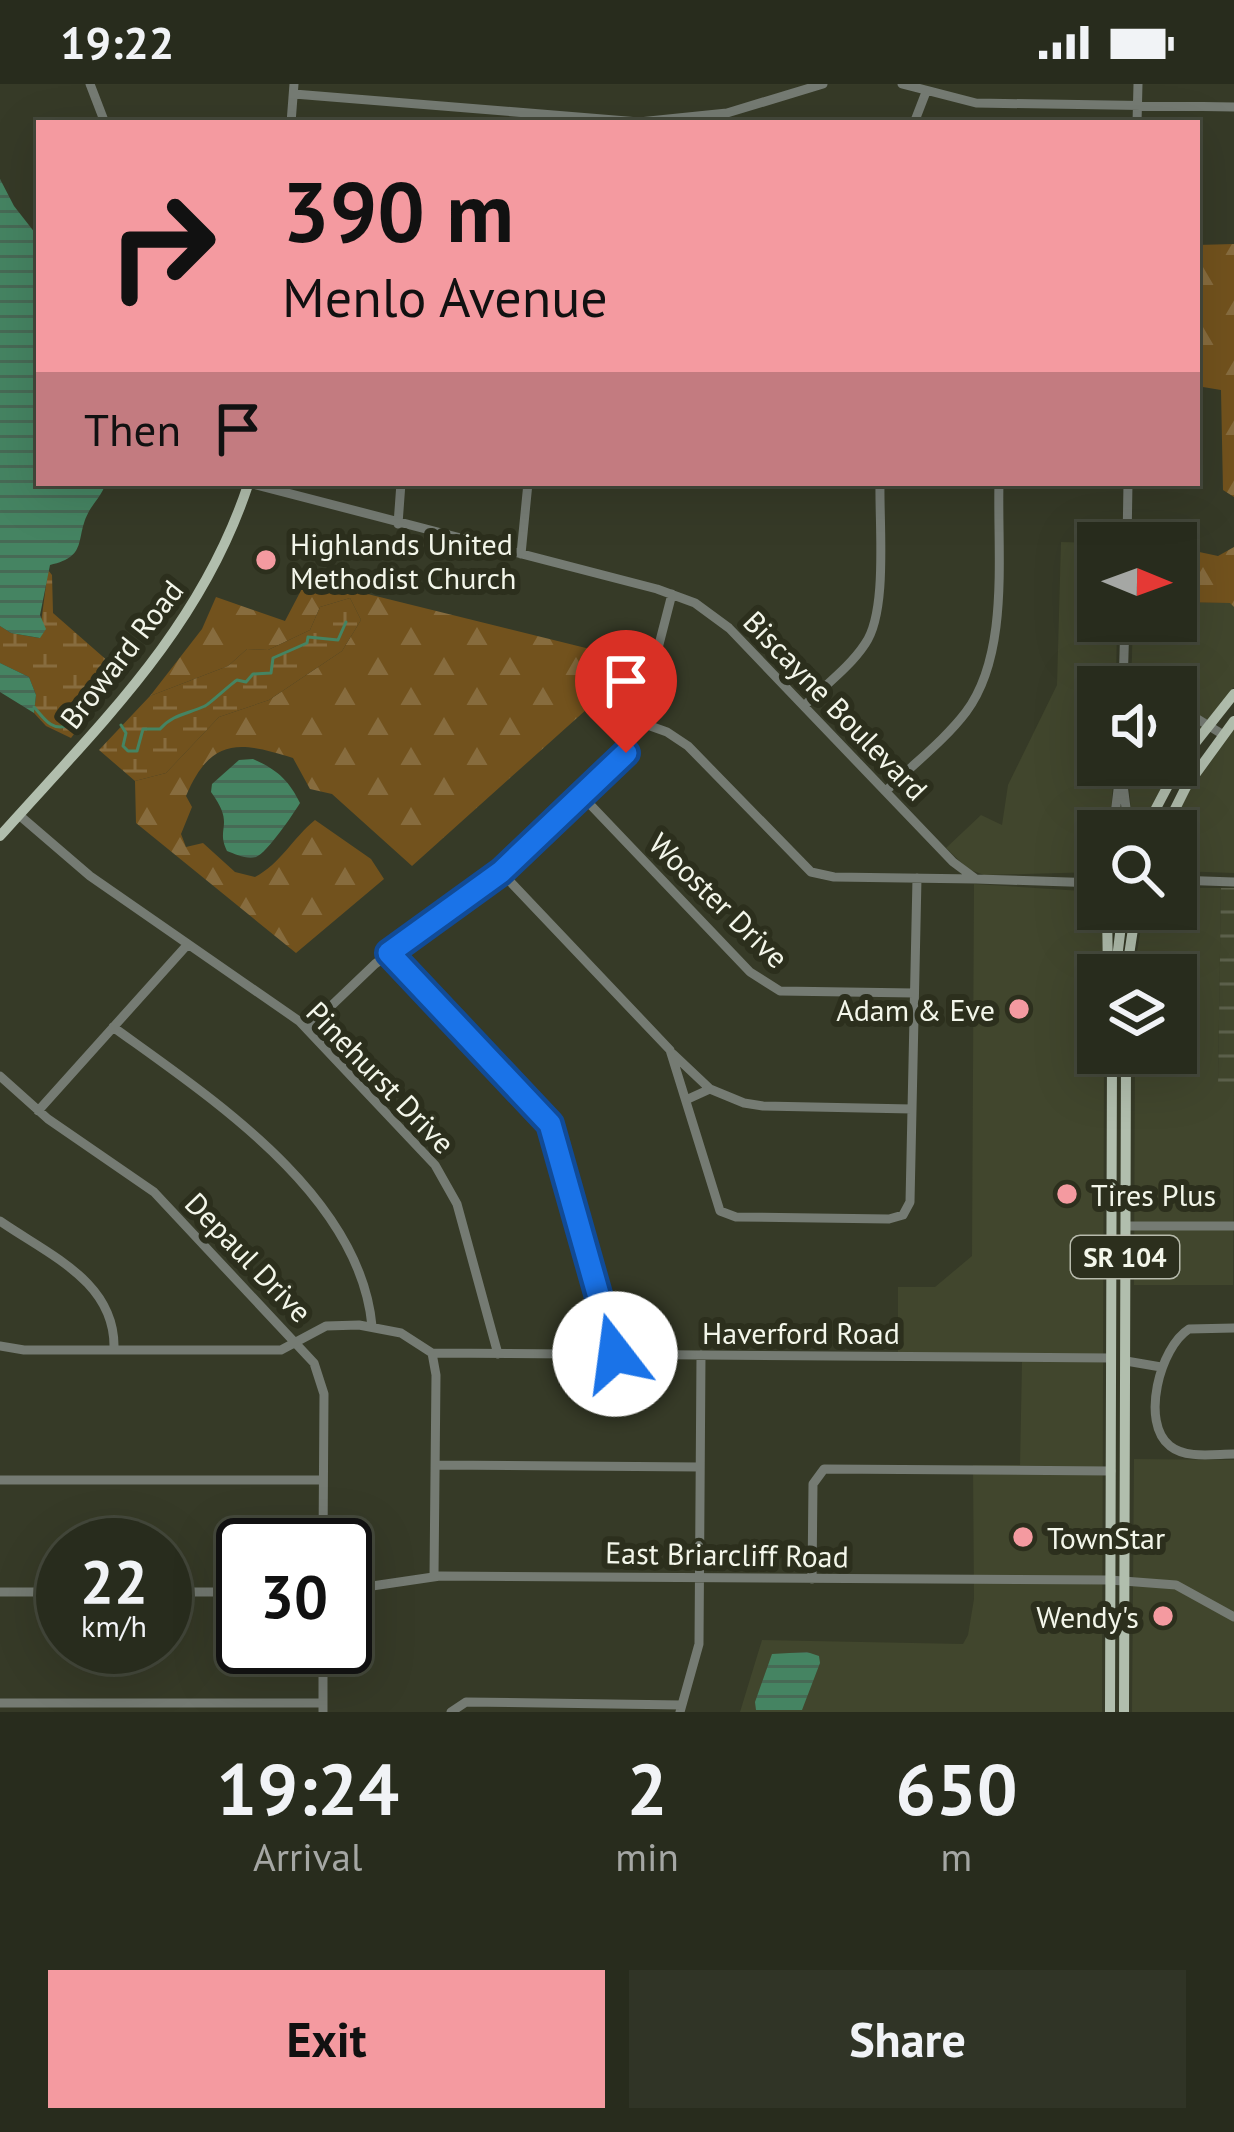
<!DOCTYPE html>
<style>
body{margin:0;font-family:"PT Sans",sans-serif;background:#303426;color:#f1f3f6;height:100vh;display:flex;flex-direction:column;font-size:45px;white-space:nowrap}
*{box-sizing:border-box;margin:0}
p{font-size:39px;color:#a5a7a4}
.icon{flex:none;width:66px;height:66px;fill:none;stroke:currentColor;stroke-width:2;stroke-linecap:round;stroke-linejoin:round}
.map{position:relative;height:1628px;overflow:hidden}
.side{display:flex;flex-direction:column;background:#282c1d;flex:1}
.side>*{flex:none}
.banner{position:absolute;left:36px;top:36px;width:1164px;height:366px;border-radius:0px;box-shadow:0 12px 48px #0002,0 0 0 3px #44483b;background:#f49aa0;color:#111;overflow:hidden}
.needle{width:78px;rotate:91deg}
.tools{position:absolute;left:1077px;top:438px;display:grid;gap:24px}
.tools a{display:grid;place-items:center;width:120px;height:120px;border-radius:0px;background:#282c1d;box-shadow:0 12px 48px #0002,0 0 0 3px #44483b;font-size:60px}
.speed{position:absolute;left:36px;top:1434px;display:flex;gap:24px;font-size:60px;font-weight:700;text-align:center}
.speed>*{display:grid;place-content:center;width:156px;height:156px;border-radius:50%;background:#282c1d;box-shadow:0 12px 48px #0002,0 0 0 3px #44483b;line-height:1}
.speed small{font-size:30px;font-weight:400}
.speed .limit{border:6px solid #111;border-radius:18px;background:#fff;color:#111}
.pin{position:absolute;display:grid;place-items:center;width:102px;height:102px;color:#fff;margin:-123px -51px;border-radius:50% 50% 50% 0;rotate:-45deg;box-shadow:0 0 12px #0007}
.pin .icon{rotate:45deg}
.me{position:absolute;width:132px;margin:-66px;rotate:345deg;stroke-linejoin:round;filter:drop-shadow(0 0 9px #0008)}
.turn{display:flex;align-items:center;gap:42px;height:252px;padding:0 48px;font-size:54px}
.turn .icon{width:156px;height:156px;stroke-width:2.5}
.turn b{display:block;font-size:84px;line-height:102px}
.then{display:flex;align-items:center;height:114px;padding:0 48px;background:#0003;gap:24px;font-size:45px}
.eta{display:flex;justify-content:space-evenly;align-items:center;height:204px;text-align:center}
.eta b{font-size:72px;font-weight:600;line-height:84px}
.action{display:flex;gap:24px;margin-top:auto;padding:24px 48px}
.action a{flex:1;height:138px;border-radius:0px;background:#f49aa0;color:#111;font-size:48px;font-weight:600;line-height:138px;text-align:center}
.action a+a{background:#303426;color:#f1f3f6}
.status{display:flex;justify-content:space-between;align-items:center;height:84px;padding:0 60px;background:#282c1d;direction:ltr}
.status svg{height:33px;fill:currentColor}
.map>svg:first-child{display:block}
.built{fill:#41462d}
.industrial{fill:url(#industrial-grid)}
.forest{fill:url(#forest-firs)}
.wetland{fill:url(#wetland-marsh)}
.water{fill:url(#water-rules)}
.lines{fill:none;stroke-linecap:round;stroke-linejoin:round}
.stream{stroke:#458462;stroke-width:3}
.minor{stroke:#757b73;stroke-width:9}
.major{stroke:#b1bead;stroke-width:10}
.route-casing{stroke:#114b97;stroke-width:30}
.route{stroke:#1a73e8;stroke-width:21}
.poi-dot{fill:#f49aa0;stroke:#2c2f1d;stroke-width:4.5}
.labels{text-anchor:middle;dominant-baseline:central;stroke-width:12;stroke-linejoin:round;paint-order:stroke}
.shield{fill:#2c2f1d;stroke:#b7baac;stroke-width:3}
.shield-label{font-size:27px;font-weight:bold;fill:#f3f6ea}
.poi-label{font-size:30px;fill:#f3f6ea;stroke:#2c2f1d;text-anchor:start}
.street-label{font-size:30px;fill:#f3f6ea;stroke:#2c2f1d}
</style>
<div class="status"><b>19:22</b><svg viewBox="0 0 49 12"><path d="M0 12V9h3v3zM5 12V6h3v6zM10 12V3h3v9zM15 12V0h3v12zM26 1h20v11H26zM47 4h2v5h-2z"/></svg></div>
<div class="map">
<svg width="1234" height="1628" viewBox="0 0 1234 1628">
<defs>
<pattern id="industrial-grid" width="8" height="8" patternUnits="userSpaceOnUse" patternTransform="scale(3)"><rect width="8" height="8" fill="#41462d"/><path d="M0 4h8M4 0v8" fill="none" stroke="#5d614c"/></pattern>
<pattern id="forest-firs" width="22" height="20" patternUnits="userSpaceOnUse" patternTransform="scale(3)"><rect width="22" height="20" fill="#72521d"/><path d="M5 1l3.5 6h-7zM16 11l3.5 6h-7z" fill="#876c3e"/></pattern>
<pattern id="wetland-marsh" width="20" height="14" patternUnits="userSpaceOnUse" patternTransform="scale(3)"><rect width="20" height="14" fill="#72521d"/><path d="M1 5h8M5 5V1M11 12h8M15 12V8" fill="none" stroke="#876c3e"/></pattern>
<pattern id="water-rules" width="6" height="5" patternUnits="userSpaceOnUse" patternTransform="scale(3)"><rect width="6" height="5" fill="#458462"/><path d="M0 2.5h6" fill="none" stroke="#476a55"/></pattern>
</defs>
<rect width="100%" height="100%" fill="#363a27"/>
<!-- built -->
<path class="built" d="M1061,458L1098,459V537H1117L1116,603H1098V681H1114L1110,747H1098V788L984,791L968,785L946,764L981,731L1002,741L1008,701L1057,601Z
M1176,518L1231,519L1234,523V603L1176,676V603H1131L1133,537H1176Z
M1234,643V789L1176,787V747H1168L1197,693Z
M1128,681H1173L1139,747H1132Z
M974,800L1098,808V825H1104V891H1098V969H1104L1102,1628H740L762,1556L963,1560L968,1551L974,1515L973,1381H1020L1022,1278L898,1276V1203H935L972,1172Z
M1176,804H1221L1218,1002H1234L1233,1201H1134L1135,969H1176V891H1135L1137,868L1144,825H1176Z
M1134,1375L1234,1376V1628H1132Z"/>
<!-- industrial -->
<path class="industrial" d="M1221,804H1234V1002L1218,1003Z"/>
<!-- forest -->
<path class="forest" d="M1234,160V413L1223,406L1221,306L1197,302V161Z
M1176,463L1218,472L1234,463V523L1230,519L1176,518Z
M307,495L594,566L587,625L412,782L332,710L310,705L293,674C239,657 211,653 186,712L192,723L181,750L186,763L203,759L235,788L255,793C280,780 293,754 315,736L371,775L384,795L296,869L136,739L135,697L166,689L219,633L269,616L342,567L361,536L350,514L320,523L310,546L268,566L247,565L228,582L150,612L202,545L216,513L285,537Z"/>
<!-- wetland -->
<path class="wetland" d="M48,486L52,491L53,529L118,586L114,602L99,610V617L71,654L46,642L34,629L36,611L29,593L0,579V542L11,549L39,554Z
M350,514L361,536L342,567L269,616L219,633L166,689L135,697L99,666L150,612L228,582L247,565L268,566L310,546L320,523Z"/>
<!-- water -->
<path class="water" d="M0,95L14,122L39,154V399H106C102,410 97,415 91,424C73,452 91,472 50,481L40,531L46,545L40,554L11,549L0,542Z
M0,579L29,593L36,611L34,629L0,608Z
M253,675C276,685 289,696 300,719C294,729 267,769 256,773C247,776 235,770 227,767C215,743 236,742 211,708L212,700L239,676Z
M807,1568L819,1572L820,1579L802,1626H756L755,1618L772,1570Z"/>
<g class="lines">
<!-- stream -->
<path class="stream" d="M34,623C44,634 51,647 67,642L78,617L95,620
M121,641L126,649L123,662L128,667H137L143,645H160C173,630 188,630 205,622C208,621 232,599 237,596L246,598L253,590L271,589L273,574L307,559L308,553L338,556L346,538"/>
<!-- minor -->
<path class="minor" d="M90,0L105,39
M902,0L976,19L1234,23
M294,10L639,38L727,29L823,0
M291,39L294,0
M914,39L926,8
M1137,39L1138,0
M249,399L657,505L695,519L729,544L953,778L976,795L1098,799
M398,440L401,399
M1127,459L1128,399
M521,470L528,399
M1123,603L1125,537
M804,622C824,602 850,583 865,560C888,528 879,440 880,399
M1176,628L1196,634L1222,650
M639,638L667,648L688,662L811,788L834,793L976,795
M1122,693L1129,747
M886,707C912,681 944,657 966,628C1010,569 997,469 999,399
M583,713L750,888L780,907L914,909
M19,731L90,792L299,937L435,1081L457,1120L498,1270
M1113,747L1121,681
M501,788L670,966L720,1127L736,1133L889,1135L903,1131L910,1118L917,794
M1176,796L1234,798
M389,869L549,1040L615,1270
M113,943C211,1014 360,1111 372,1242
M307,945L375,880L501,788L617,680L639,638L672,510
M673,970L709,1004
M0,992L48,1035L154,1108L314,1279L324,1310L323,1461
M688,1015L710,1005L744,1019L763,1022L912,1025
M38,1027L188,860
M0,1137C49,1171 116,1198 114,1265
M1126,1142H1234
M1234,1244L1189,1245C1160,1263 1140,1339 1170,1362C1186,1375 1214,1370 1234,1370
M0,1262L24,1266H281L326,1242L359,1241L401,1249L432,1269L1111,1274
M432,1269L436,1291L434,1492
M1126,1277L1161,1283
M436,1381L700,1383
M0,1396H323
M812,1495L813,1400L824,1385L1111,1387
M345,1506L440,1492L1110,1496L1176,1501L1234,1533
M0,1508H63
M165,1508H243
M323,1563V1628
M0,1619H323
M451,1628L466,1618L682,1621
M680,1628L699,1560L701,1271"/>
<!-- major -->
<path class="major" d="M1144,747L1181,677L1234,610
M1164,747L1186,703L1234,637
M0,752C99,641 200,546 248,401
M1107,825L1108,891
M1115,891L1123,825
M1126,891L1136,825
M1110,1628L1112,969
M1124,1628L1126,969"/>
</g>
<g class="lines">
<defs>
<path id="route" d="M615,1270L550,1040L389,869L501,788L626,669"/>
</defs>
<!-- route casing -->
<use href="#route" class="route-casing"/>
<!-- route -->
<use href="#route" class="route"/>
</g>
<!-- markers -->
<g class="poi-dot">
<circle cx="266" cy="476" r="12"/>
<circle cx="1019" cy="925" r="12"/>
<circle cx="1067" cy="1110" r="12"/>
<circle cx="1023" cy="1453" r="12"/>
<circle cx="1163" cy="1532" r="12"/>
</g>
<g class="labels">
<!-- shield labels -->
<rect class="shield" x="1071" y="1152" width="108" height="42" rx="9"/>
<g class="shield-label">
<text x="1125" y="1173">SR 104</text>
</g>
<!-- poi labels -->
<g class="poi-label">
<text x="290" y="459">Highlands United<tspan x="290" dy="34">Methodist Church</tspan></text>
<text x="995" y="925" text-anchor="end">Adam &amp; Eve</text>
<text x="1091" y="1110">Tires Plus</text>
<text x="1047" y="1453">TownStar</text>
<text x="1139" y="1532" text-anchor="end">Wendy's</text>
</g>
<!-- street labels -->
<g class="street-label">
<text transform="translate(121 570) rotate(-52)">Broward Road</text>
<text transform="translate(836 621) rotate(46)">Biscayne Boulevard</text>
<text transform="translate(719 816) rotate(44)">Wooster Drive</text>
<text transform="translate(381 993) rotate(46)">Pinehurst Drive</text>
<text transform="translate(249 1173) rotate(46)">Depaul Drive</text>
<text x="801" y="1248">Haverford Road</text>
<text transform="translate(727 1470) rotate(1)">East Briarcliff Road</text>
</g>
</g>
</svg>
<div class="tools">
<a><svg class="needle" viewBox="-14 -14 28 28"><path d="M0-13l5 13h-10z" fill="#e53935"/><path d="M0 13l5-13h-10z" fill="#a5a7a4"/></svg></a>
<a><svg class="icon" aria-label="sound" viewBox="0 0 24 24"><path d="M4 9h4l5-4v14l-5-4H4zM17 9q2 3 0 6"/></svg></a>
<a><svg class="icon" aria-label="search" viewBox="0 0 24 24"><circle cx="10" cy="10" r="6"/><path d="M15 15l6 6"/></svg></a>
<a><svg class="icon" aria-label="layers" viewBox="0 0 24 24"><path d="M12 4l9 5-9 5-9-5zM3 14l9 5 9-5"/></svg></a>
</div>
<div class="speed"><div>22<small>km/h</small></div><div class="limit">30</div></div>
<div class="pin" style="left:626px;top:669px;background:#d93025"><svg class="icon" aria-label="arrive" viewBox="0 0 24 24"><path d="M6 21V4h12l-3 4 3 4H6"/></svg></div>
<svg class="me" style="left:615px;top:1270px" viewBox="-20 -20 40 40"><circle r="19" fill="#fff"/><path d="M0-13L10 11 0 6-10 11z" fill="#1a73e8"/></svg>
<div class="banner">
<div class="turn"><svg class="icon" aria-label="right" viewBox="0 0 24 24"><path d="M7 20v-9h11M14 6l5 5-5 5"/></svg><div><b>390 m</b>Menlo Avenue</div></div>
<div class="then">Then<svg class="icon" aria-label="arrive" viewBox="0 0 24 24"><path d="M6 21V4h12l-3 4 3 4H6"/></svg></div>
</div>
</div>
<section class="side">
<div class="eta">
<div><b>19:24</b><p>Arrival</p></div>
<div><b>2</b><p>min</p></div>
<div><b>650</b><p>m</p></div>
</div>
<div class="action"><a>Exit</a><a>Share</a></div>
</section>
